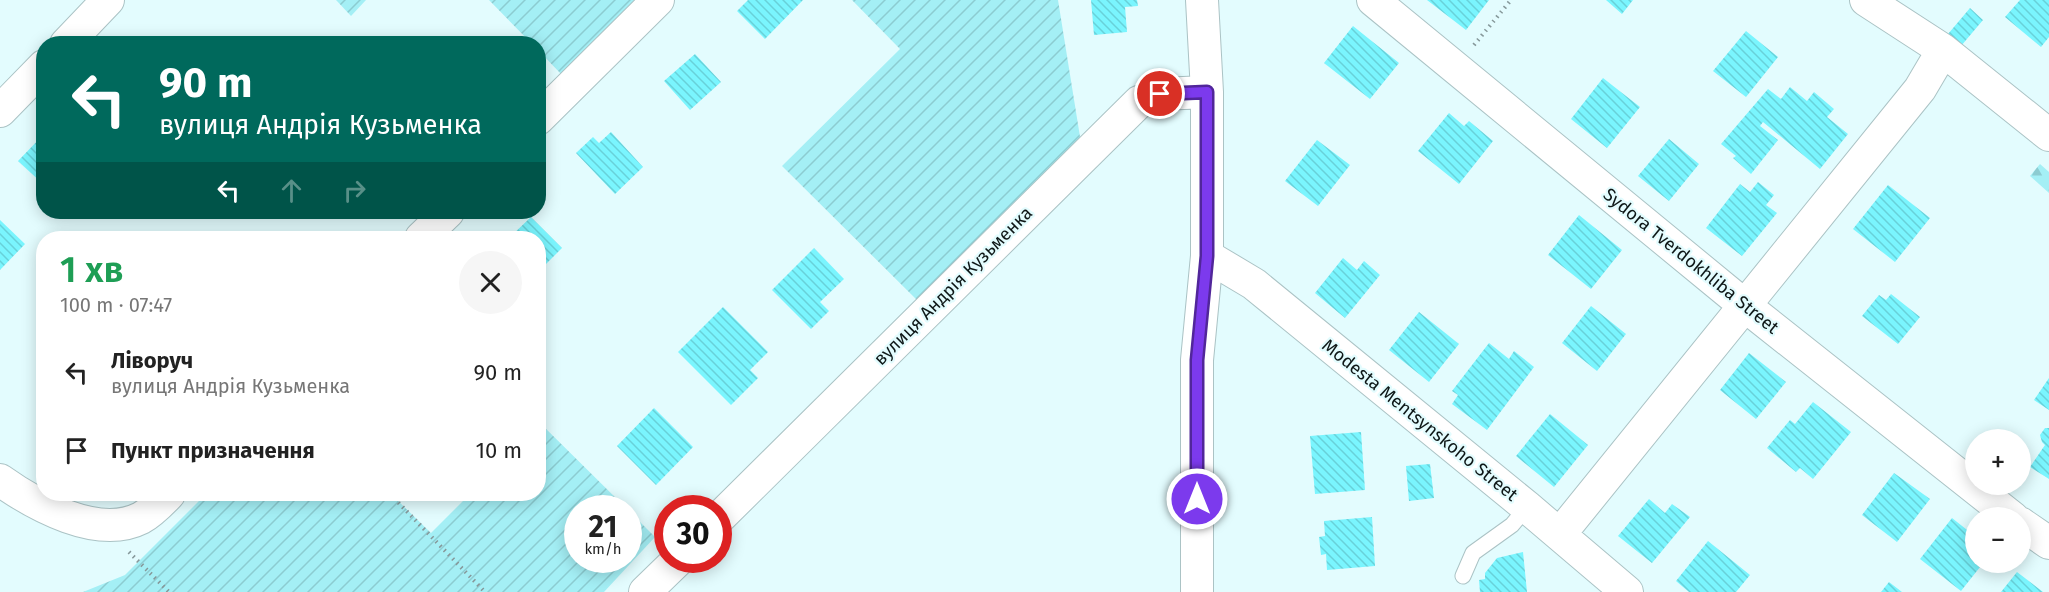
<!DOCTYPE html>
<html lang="uk">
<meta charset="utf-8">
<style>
body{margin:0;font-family:"Fira Sans",sans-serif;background:#f6f6f6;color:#222;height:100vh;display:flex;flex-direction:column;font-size:22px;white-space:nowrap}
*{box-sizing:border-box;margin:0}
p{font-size:20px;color:#767676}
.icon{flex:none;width:33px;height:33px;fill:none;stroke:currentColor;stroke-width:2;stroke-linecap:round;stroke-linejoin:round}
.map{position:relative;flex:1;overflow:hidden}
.side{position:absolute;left:36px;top:231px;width:510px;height:270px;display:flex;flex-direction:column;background:#fff;border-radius:24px;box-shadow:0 3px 15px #0003}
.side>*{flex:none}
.top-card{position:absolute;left:36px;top:36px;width:510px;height:183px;border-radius:24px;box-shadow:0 3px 15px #0003;background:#00695c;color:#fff;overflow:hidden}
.controls{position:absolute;left:1965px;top:429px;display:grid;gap:12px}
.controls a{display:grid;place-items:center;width:66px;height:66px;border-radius:50%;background:#fff;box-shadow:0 3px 15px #0003;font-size:30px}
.speed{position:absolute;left:564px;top:495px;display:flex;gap:12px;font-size:30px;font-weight:700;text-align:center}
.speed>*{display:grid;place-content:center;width:78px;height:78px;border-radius:50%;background:#fff;box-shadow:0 3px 15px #0003;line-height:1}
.speed small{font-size:15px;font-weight:400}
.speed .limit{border:9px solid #d22;background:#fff;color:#111}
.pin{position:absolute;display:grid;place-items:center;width:51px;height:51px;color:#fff;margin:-26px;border:3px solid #fff;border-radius:50%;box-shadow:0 2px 6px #0007}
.me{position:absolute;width:66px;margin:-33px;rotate:0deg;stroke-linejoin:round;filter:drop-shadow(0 0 4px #0008)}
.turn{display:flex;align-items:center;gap:21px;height:126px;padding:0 24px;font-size:27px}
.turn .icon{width:78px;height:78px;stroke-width:2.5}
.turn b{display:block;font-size:42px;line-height:51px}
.lanes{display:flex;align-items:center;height:57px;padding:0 24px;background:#0003;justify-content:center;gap:30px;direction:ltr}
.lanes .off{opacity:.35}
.round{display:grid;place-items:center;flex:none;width:63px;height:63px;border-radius:32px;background:#f6f6f6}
.summary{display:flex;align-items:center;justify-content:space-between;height:102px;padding:0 24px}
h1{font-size:36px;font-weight:600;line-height:45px;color:#1e9e55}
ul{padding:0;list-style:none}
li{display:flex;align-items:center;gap:18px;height:78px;padding:0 24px}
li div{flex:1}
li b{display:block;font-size:22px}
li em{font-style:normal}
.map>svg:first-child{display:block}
.forest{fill:url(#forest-firs)}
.garden{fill:url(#garden-furrows)}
.building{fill:url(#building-back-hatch)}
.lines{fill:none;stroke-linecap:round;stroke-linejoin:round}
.service-casing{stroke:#abc3c5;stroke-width:17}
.minor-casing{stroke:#abc3c5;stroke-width:34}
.path{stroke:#86989a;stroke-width:4;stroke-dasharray:1.5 4.5;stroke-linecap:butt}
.service{stroke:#fff;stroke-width:15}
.minor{stroke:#fff;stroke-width:32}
.route-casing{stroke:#51269a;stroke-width:15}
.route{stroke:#7c3aed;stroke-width:10}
.labels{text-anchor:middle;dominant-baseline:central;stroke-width:4.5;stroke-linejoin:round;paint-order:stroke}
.street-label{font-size:18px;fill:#0e1717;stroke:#e3fcfe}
</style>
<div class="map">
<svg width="2049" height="592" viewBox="0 0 2049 592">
<defs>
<pattern id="forest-firs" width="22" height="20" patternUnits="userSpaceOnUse" patternTransform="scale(1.5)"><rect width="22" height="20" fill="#a4eff5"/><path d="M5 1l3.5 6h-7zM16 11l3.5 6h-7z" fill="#8cccd1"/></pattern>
<pattern id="garden-furrows" width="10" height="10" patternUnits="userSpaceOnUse" patternTransform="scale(1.5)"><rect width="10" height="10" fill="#a4eff5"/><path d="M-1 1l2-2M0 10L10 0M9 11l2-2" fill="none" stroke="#8cccd1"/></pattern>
<pattern id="building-back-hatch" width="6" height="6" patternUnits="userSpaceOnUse" patternTransform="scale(1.5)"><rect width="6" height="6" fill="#7af5fe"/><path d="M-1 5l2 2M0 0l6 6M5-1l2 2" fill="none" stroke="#68d1d9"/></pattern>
</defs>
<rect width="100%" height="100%" fill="#e3fcfe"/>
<!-- forest -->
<path class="forest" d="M2040,164L2049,172V193L2030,176Z"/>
<!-- garden -->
<path class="garden" d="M336,0H366L351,16Z
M489,0H635L561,74L539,51L538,44L531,43Z
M852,0H1058L1081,143L920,303L782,166L900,49Z
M539,422L626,508H578V560H628L629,511L655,537L604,592H83L125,575L206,494H391L431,533L470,494H538Z"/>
<!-- building -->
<path class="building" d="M748,0H803L765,39L737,11Z
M1091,0H1137L1138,6L1125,7L1127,32L1094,35Z
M1427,0H1489L1466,30Z
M1606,0H1633L1622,14Z
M2020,0H2049V37L2041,47L2005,17Z
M1970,8L1983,20L1961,46L1948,34Z
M1353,26L1399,63L1370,99L1324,63Z
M1746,31L1778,57L1746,97L1713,71Z
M695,54L721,82L690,110L664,81Z
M1603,78L1640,107L1607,148L1571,119Z
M1790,87L1807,101L1814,92L1834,109L1827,117L1848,134L1820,169L1763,122L1760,126L1778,140L1751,174L1733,158L1736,156L1721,144L1768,89L1781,99Z
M1449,113L1464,126L1469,121L1493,141L1459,184L1418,151Z
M611,132L643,167L615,194L576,153L593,137L599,143Z
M44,134V185L18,161Z
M1669,139L1699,164L1669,201L1638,176Z
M1317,140L1350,165L1318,206L1285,181Z
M1758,182L1774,195L1766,205L1777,213L1742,256L1706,228L1740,184L1750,192Z
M1888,185L1930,218L1895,262L1853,229Z
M1579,215L1622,250L1591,289L1548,255Z
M531,217L562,248L538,272V238H509Z
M0,220L25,244L0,270Z
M814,248L844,279L820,302L829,311L811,329L772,290Z
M1343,258L1357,270L1364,261L1380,275L1345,318L1315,293Z
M1891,294L1920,317L1898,344L1862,316L1879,295L1886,300Z
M1591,306L1626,334L1597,371L1562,343Z
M723,307L768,352L750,370L758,378L731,405L678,352Z
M1419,312L1459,344L1429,382L1389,350Z
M1489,343L1509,359L1514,351L1534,367L1487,430L1452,404L1458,395L1452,391Z
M1749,353L1786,382L1756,419L1720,390Z
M2049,378V410L2034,400Z
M1813,402L1851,432L1813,479L1800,468L1796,472L1767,448L1790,420L1795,424Z
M654,408L693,447L656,485L617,446Z
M1550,414L1588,445L1554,487L1516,456Z
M2045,428H2049V479L2030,467L2045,445L2042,442L2040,435Z
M1361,432L1365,490L1315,494L1310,436Z
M1430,464L1434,498L1409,501L1406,466Z
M1894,473L1930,499L1897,542L1862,515Z
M1649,499L1665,513L1672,504L1690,517L1652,563L1618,536Z
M1372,517L1375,566L1327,570L1326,554L1321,555L1319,537L1325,536L1324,521Z
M1952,518L1976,537V562H1984L1961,591L1920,559Z
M1708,541L1750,575L1736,592H1689L1676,581Z
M1523,552L1527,592H1480L1479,580L1485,579V573L1497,558Z
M2017,572L2043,592H2001Z
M1889,582L1902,592H1881Z"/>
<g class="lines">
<defs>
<path id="service" d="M1463,576L1473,553L1512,525L1527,507"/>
<path id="minor" d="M1373,0L1744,305L2013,518
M1866,0L1943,50L2049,135
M66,44L108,0
M0,111L44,66
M538,119L658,0
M421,238L448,212
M1207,256L1254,284L1527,507L1627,592
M0,480C35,505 98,540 141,518C152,512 161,502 169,494
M718,519L1139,102L1160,94L1207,92
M2020,523L2049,543
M1560,534L1920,89L1943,50
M645,592L678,560
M1197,592V360L1207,256V92L1202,0"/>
</defs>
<!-- service casing -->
<use href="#service" class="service-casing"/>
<!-- minor casing -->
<use href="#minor" class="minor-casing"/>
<!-- path -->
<path class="path" d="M1474,45L1511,0
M390,494L485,592
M129,552L169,592"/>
<!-- service -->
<use href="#service" class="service"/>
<!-- minor -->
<use href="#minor" class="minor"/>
</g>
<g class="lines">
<defs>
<path id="route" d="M1160,94L1207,92V256L1197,360V499"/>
</defs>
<!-- route casing -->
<use href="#route" class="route-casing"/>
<!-- route -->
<use href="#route" class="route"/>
</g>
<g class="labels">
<!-- street labels -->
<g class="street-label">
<text transform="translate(1691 261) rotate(39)">Sydora Tverdokhliba Street</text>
<text transform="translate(953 286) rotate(-45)">вулиця Андрія Кузьменка</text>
<text transform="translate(1420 420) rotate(39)">Modesta Mentsynskoho Street</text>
</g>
</g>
</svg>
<div class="controls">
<a>+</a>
<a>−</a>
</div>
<div class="speed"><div>21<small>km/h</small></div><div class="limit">30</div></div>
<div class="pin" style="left:1160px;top:94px;background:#d93025"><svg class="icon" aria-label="arrive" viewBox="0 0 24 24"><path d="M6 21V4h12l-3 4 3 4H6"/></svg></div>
<svg class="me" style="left:1197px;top:499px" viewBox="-20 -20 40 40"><circle r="17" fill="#7c3aed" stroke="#fff" stroke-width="3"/><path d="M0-11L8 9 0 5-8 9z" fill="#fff"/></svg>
<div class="top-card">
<div class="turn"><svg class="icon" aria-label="left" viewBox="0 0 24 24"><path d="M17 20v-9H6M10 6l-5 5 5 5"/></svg><div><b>90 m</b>вулиця Андрія Кузьменка</div></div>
<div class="lanes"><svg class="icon" aria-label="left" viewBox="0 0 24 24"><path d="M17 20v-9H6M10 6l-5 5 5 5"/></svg><svg class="icon off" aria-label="ahead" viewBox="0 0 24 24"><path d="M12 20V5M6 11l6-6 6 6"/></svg><svg class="icon off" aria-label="right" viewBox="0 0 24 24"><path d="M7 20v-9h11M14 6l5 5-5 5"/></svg></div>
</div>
<section class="side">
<div class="summary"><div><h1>1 хв</h1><p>100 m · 07:47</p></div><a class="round"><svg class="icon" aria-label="close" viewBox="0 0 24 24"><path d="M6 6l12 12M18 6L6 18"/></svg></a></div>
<ul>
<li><svg class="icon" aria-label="left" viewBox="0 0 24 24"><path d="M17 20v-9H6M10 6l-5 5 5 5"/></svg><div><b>Ліворуч</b><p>вулиця Андрія Кузьменка</p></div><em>90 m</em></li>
<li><svg class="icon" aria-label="arrive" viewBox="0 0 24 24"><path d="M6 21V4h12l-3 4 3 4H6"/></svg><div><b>Пункт призначення</b></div><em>10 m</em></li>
</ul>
</section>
</div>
